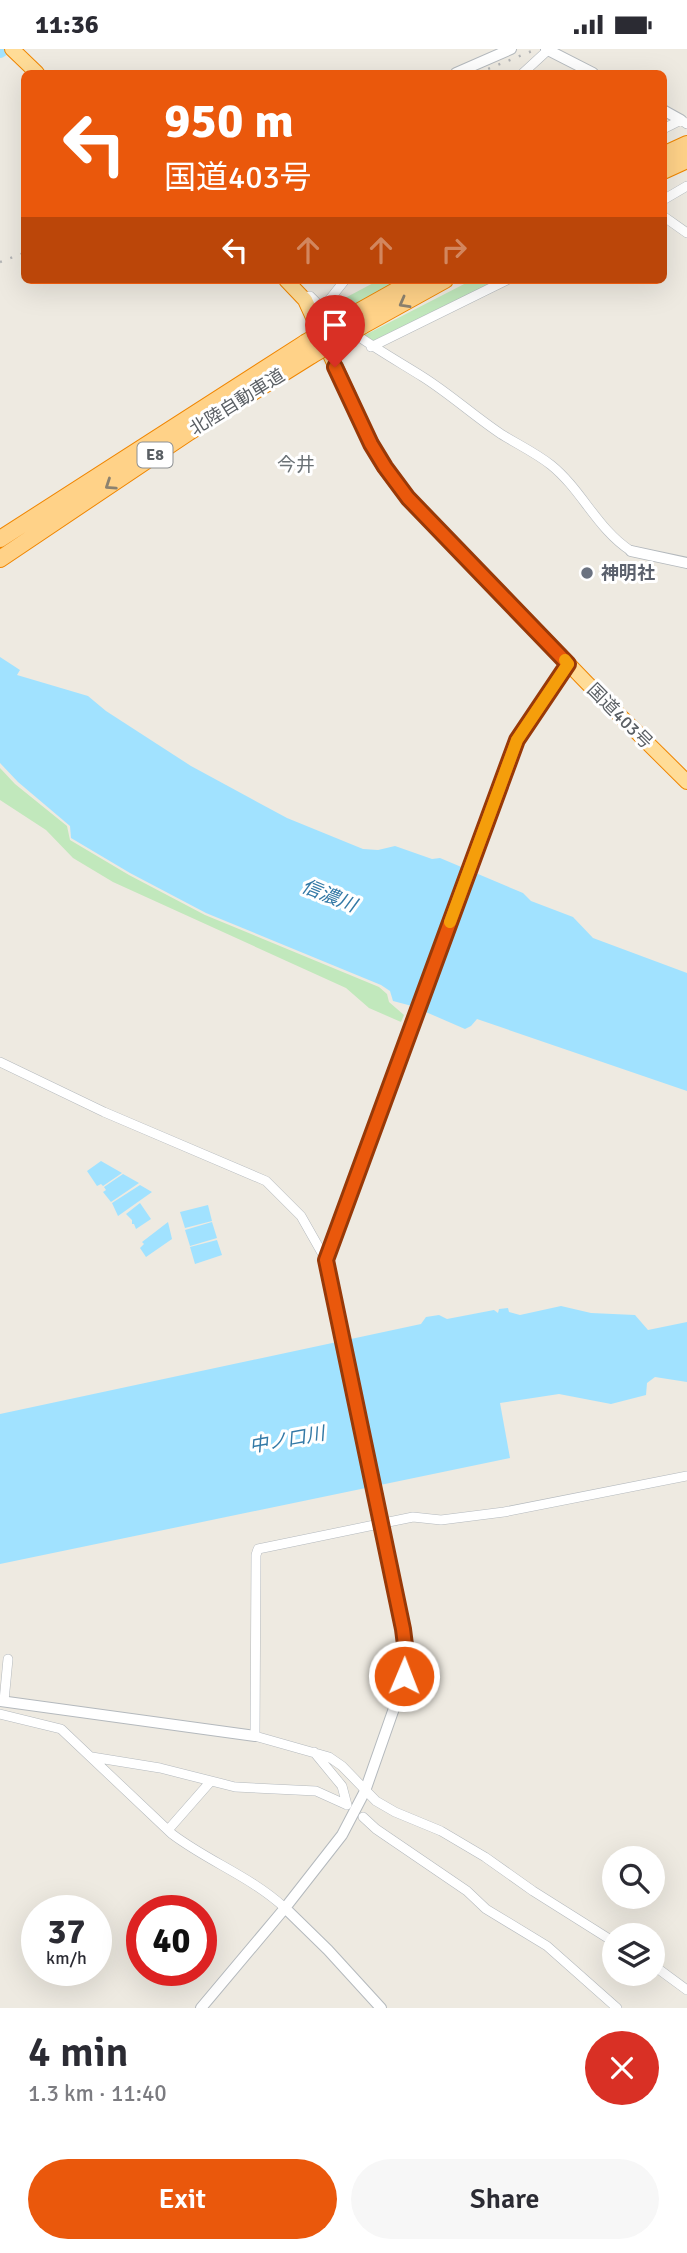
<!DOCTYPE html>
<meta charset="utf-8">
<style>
body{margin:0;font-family:Signika,"Noto Sans JP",sans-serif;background:#f7f7f7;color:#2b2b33;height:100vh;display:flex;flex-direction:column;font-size:26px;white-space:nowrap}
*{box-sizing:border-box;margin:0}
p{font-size:23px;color:#7c7c81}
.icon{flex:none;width:38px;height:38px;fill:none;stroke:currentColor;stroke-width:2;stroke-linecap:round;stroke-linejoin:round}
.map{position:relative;height:1959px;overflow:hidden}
.details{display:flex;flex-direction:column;background:#fff;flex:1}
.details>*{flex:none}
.top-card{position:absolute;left:21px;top:21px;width:646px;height:214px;border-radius:10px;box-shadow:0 7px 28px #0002;background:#ea580c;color:#fff;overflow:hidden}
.buttons{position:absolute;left:602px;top:1797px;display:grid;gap:14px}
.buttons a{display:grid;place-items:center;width:63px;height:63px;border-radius:50%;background:#fff;box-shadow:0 7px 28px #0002;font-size:35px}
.speed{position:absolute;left:21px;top:1846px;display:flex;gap:14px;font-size:35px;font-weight:700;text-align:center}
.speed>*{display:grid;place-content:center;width:91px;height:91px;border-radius:50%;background:#fff;box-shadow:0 7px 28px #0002;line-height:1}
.speed small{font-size:18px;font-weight:400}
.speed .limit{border:10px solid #d22;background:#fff;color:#111}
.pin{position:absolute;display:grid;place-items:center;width:60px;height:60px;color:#fff;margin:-72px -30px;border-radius:50% 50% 50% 0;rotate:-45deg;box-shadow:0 0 7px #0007}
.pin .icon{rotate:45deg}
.me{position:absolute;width:77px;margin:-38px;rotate:1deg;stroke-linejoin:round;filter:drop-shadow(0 0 5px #0008)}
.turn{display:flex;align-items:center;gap:24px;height:147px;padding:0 28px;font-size:32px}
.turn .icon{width:91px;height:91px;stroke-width:2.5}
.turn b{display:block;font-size:49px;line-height:60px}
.lanes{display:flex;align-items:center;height:66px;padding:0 28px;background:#0003;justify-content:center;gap:35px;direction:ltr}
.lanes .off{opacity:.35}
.round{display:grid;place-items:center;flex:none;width:74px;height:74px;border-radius:37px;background:#f7f7f7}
.head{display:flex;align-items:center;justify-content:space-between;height:119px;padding:0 28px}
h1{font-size:42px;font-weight:600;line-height:52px}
.cta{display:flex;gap:14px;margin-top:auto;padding:14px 28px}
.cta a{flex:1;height:80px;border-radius:42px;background:#ea580c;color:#fff;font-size:28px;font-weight:600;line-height:80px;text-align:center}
.cta a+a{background:#f7f7f7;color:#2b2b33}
.status{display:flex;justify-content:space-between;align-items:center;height:49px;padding:0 35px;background:#fff;direction:ltr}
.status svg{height:19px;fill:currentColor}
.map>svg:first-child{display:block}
.green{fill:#c1e8bc}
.water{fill:#a1e2ff}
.pier{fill:#eeeae1}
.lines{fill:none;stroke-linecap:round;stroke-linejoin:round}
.river{stroke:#a1e2ff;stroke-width:14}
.minor-casing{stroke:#b4b9bd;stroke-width:10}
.tertiary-casing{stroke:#b4b9bd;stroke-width:12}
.trunk-casing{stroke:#f08600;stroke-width:16}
.motorway-casing{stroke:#f08600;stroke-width:18}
.minor{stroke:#fff;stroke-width:9}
.tertiary{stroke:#fff;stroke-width:10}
.trunk{stroke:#ffdc97;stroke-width:14}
.motorway{stroke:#ffd288;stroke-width:16}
.rail{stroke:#b3b4b5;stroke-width:2.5;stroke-dasharray:2 9;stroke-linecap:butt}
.motorway-bridge-casing{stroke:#f08600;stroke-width:18;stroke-linecap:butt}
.motorway-bridge{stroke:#ffd288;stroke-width:16}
.oneway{stroke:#8c826f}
.route-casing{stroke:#983908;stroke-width:18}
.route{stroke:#ea580c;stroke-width:12}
.slow{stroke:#f59e0b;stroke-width:12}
.worship-dot{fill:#6b7280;stroke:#fff;stroke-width:2.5}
.labels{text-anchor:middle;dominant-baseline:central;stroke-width:6;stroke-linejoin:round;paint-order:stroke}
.shield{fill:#fff;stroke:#8c8f92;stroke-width:2}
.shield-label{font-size:16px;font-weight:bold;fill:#5a5f64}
.street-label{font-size:18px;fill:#5a5f64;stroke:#fff}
.worship-label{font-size:18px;font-weight:bold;fill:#5b616d;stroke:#fff;text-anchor:start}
.neighbourhood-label{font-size:19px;fill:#6b7276;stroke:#fff}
.water-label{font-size:19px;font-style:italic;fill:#3379a6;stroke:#fff}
</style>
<div class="status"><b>11:36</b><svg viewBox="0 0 49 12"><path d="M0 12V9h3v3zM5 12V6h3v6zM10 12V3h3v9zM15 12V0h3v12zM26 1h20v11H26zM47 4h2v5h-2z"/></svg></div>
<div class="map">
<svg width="687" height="1959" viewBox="0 0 687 1959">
<rect width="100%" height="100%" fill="#eeeae1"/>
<!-- green -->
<path class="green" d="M379,231H406L345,263L343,256L345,249Z
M472,231H497L371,293L363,287Z
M0,719L15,735L67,777L70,791L129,826L205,866L379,938L387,945L389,953L404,966L401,973L369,959L346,939L113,833L73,809L46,781L0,751Z"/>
<!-- water -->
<path class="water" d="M0,608L20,621L17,626L88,647L106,662L191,717L287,769L363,800L378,801L395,797L432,810L440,809L523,844L531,852L573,868L593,889L687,924V1042L477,970L471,977L465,980L412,957L393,952L390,942L381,936L206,864L130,824L71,789L70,777L18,733L0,714Z
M101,1112L122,1124L103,1137L101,1135L97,1137L87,1122Z
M123,1125L139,1134L111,1153L103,1143L106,1141L104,1138Z
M140,1136L152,1143L118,1167L112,1154Z
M140,1154L151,1170L136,1180L134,1175H132V1171L126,1165Z
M208,1156L212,1172L185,1179L180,1163Z
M168,1173L172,1190L146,1208L140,1199L144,1195L142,1193Z
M212,1173L217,1189L190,1197L185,1181Z
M217,1191L222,1206L195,1215L190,1198Z
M561,1257L591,1264L635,1266L648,1281L687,1273V1333L655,1328L647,1334L646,1346L611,1355L559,1345L500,1354L510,1409L0,1515V1365L421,1275L426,1268L439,1266L447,1270L494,1261L498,1264L499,1260L508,1259L509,1263L520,1266Z"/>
<!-- pier -->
<path class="pier" d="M348,1287L381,1440L370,1442L337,1289Z"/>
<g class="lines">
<!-- river -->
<path class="river" d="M0,2L3,0"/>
<defs>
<path id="minor" d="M523,24L548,1
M663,80L681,71L687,75
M663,151L687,137
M663,167L687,184
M302,248L310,247C342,281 383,303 423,328C450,345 474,367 501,385C517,395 536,404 551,416C582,441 597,480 631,502
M322,260L345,231
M371,298L507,231
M0,1013L104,1063L266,1132L301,1167L326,1211L381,1475
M326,1211L517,691L568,615
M4,1652L8,1610
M0,1665L61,1680L172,1785C209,1813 250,1827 285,1859
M314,1703L342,1737L347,1756
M92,1708L160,1719L235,1738L316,1742L347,1756
M363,1768L376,1780L467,1842L486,1860L547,1897L617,1959
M168,1781L211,1732
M614,1893L533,1842L485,1808L441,1782L395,1763L376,1752L342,1717L329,1708L255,1687L256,1506L258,1500L413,1468L441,1471L504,1463L687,1427
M653,1916L687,1941"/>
<path id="tertiary" d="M546,0L593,24
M456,24L511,0
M663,61L681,71
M631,502L687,514
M0,1652L255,1687
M285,1859L328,1901L381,1959
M201,1959L285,1859L342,1786L365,1742L399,1645L405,1616L403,1580L381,1475"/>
<path id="trunk" d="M12,0L37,24
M286,231L305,251L371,395L385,419L408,449L587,634L687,733"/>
<path id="motorway" d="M663,106L687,95
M663,122L687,111
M356,264L415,231
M362,277L445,231
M0,490L305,294
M0,510L189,383L312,306"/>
</defs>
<!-- minor casing -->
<use href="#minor" class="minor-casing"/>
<!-- tertiary casing -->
<use href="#tertiary" class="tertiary-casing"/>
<!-- trunk casing -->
<use href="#trunk" class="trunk-casing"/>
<!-- motorway casing -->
<use href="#motorway" class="motorway-casing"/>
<!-- minor -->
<use href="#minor" class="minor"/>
<!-- tertiary -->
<use href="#tertiary" class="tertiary"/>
<!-- trunk -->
<use href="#trunk" class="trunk"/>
<!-- motorway -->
<use href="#motorway" class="motorway"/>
<!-- rail -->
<path class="rail" d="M478,24L537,0
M0,213L24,204"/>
<defs>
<path id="motorway-bridge" d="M305,294L356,264
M312,306L362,277"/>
</defs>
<!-- motorway-bridge casing -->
<use href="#motorway-bridge" class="motorway-bridge-casing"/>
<!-- motorway-bridge -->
<use href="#motorway-bridge" class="motorway-bridge"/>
</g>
<!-- one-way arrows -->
<defs><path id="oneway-chevron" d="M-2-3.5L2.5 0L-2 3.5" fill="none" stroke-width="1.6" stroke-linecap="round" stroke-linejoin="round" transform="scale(1.75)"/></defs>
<g class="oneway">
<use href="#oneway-chevron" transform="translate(404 254) rotate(151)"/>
<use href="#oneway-chevron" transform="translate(110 436) rotate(146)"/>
</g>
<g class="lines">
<defs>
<path id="route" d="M335,318L371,395L385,418L408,449L568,615L517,691L326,1211L403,1580L406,1604L404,1627"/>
</defs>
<!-- route casing -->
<use href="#route" class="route-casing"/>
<!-- route -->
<use href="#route" class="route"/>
<!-- slow -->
<path class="slow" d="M450,873L517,691L568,615L565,611"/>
</g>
<!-- markers -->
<circle class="worship-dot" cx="587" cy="524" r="7"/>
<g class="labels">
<!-- shield labels -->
<rect class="shield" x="137.5" y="393.5" width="35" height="25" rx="5"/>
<g class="shield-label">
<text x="155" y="406">E8</text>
</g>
<!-- street labels -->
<g class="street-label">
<text transform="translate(237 353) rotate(-32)">北陸自動車道</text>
<text transform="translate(620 667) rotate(45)">国道403号</text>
</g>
<!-- worship labels -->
<g class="worship-label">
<text x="601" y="524">神明社</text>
</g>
<!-- neighbourhood labels -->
<g class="neighbourhood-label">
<text x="296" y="416">今井</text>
</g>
<!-- water labels -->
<g class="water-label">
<text transform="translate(329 847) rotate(22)">信濃川</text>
<text transform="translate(287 1391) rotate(-10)">中ノ口川</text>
</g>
</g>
</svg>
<div class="buttons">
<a><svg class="icon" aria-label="search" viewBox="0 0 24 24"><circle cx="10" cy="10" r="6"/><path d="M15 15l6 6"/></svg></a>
<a><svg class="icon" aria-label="layers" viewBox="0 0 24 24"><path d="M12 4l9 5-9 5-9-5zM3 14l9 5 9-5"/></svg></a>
</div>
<div class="speed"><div>37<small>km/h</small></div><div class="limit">40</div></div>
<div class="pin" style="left:335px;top:318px;background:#d93025"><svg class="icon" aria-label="arrive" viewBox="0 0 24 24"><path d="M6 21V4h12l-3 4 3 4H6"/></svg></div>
<svg class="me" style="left:404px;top:1627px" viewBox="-20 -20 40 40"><circle r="17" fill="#ea580c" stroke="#fff" stroke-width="3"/><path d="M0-11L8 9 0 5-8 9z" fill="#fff"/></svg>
<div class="top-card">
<div class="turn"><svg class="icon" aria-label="left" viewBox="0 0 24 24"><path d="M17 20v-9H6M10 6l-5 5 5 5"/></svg><div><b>950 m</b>国道403号</div></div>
<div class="lanes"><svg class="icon" aria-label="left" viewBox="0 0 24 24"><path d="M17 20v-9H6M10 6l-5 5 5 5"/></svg><svg class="icon off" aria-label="ahead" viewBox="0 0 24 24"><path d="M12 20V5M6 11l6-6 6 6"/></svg><svg class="icon off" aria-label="ahead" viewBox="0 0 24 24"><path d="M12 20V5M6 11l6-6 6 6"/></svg><svg class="icon off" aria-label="right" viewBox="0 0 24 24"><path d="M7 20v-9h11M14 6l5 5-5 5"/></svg></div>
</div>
</div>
<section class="details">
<div class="head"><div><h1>4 min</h1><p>1.3 km · 11:40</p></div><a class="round" style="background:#d93025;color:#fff"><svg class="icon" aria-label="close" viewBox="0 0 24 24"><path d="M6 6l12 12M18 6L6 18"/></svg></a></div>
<div class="cta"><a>Exit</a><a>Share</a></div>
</section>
